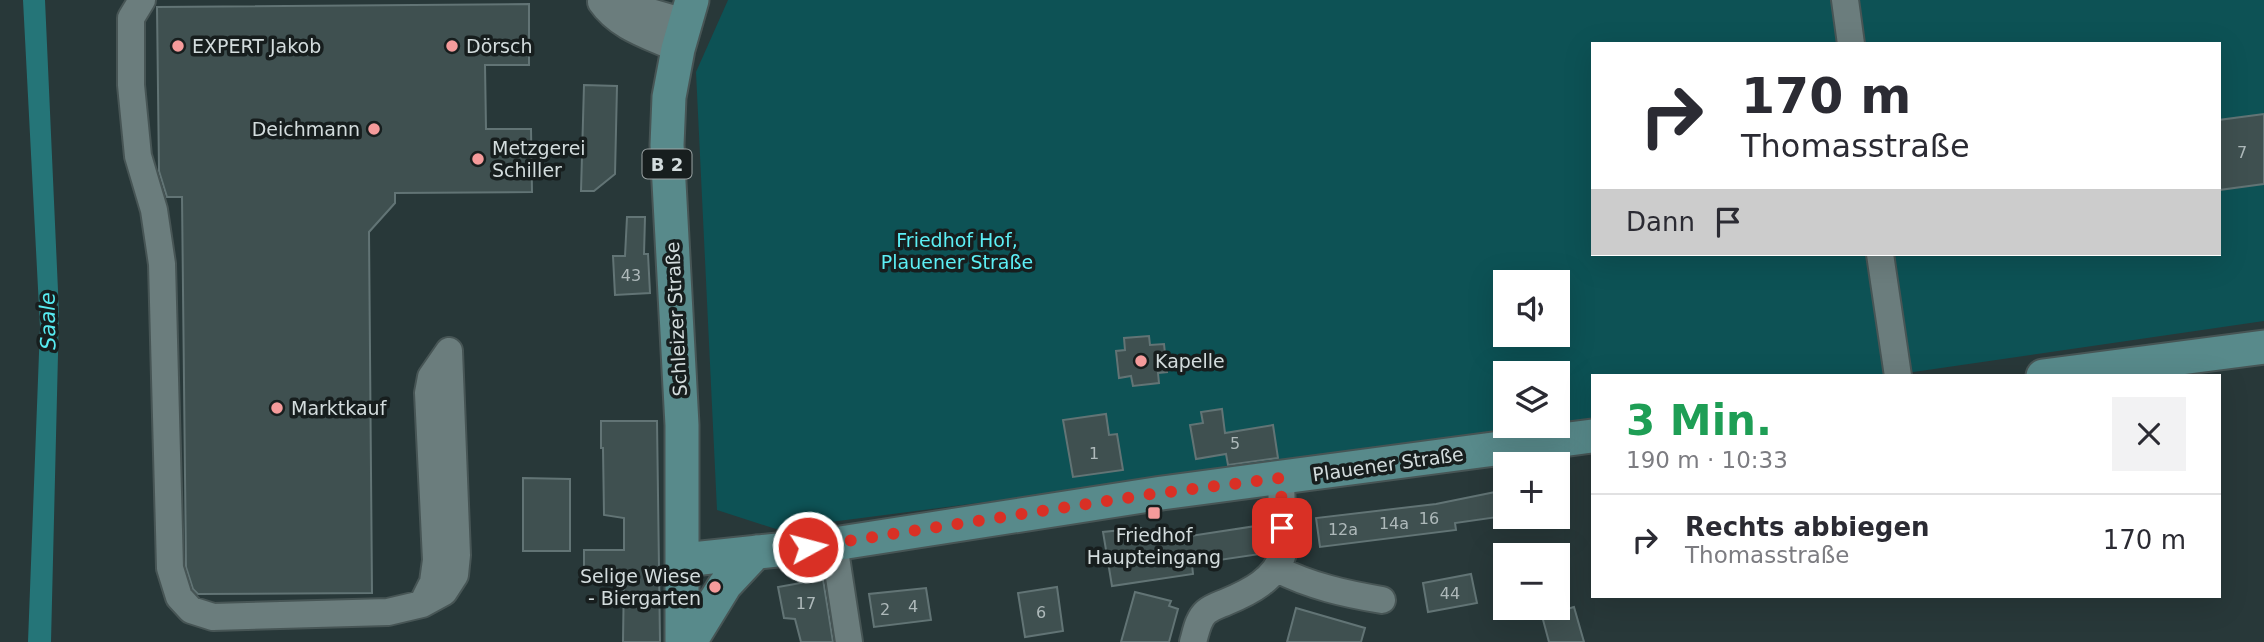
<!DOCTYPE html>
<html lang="de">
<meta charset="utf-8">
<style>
body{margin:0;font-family:"DejaVu Sans",sans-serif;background:#f2f2f3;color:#2b2b33;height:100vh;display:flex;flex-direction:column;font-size:26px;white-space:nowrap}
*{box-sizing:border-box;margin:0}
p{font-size:23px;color:#7c7c81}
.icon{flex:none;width:38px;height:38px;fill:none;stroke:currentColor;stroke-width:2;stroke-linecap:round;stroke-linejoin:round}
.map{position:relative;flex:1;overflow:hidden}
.details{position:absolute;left:1591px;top:374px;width:630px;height:224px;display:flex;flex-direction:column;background:#fff;border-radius:0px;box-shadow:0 7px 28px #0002}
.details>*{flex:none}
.hud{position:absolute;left:1591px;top:42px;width:630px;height:214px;border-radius:0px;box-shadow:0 7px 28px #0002;background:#fff;color:#2b2b33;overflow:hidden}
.tools{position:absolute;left:1493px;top:270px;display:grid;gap:14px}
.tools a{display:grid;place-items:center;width:77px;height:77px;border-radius:0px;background:#fff;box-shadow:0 7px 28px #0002;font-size:35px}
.pin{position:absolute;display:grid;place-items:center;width:60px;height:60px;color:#fff;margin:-30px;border-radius:14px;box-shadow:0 4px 10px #0006}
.me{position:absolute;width:77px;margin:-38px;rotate:83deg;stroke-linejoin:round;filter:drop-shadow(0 0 5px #0008)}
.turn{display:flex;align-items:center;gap:24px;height:147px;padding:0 35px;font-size:32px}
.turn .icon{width:91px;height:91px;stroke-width:2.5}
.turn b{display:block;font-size:49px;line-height:60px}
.then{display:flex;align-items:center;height:66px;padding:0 35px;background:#0003;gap:14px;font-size:26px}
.round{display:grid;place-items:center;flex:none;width:74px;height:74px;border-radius:0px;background:#f2f2f3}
.headline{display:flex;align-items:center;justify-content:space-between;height:119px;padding:0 35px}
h1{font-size:42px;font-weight:700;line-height:52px;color:#1e9e55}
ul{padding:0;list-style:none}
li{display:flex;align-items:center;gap:21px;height:91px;padding:0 35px;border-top:2px solid #e1e1e2}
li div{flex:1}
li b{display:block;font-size:26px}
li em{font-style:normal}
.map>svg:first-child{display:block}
.green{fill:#0d5255;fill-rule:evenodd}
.water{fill:#257578}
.building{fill:#3f5050;stroke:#627475;stroke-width:2}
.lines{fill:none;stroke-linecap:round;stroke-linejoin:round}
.minor-casing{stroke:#475555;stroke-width:30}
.major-casing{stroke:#475555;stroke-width:37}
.minor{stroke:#6b7d7d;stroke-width:26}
.major{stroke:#588a8b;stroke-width:33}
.route{stroke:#d93025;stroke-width:12;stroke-dasharray:0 21.6}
.poi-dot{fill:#f59b9b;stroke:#171e1e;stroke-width:2.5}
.labels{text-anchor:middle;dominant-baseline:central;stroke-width:7;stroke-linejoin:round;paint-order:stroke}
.number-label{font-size:16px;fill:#aeb9ba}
.shield{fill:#171e1e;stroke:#9ba3a4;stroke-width:2}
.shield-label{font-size:18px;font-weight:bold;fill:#d3dcdd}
.poi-label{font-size:19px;fill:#d3dcdd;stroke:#171e1e;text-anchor:start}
.park-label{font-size:19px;fill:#5ceff5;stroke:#171e1e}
.street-label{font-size:19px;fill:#d3dcdd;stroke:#171e1e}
.water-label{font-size:21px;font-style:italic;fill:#57ebf1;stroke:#171e1e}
</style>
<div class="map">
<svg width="2264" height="642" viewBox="0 0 2264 642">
<rect width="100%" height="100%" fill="#283839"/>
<!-- green -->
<path class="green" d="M728,0H2264V321L1886,376H1592V419L1558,424V373H1505V425H1548L1265,466L776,529L717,510L696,72ZM1592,44H2219V254H1592ZM1505,282H1558V334H1505Z"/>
<!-- water -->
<path class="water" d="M23,0H45L59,313L51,642H28L40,327Z"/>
<!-- building -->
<path class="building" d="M529,4V65H485L486,129H531L532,192L395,193V203L369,232L372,593L198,594L193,589L186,567L182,197H167L159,171L157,7Z
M584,85L617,86L615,174L594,191H581Z
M2264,114V184L2219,190V120Z
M627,217H645L644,254H648L650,293L615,295L613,256H625Z
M1149,336L1150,345L1164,344L1167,372L1158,373L1159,383L1133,386L1131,376L1119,378L1116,351L1125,350L1124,338Z
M1222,409L1225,433L1273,425L1278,458L1228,465L1226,454L1196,459L1190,425L1203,423L1201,412Z
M1106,414L1109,435L1117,434L1123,470L1073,477L1063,420Z
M601,421H657L660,642H623L624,573H584V550H624V518L604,515L603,448H601Z
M523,478L570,479V551H523Z
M1505,490V516L1455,523L1456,530L1320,547L1316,518L1436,504Z
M1256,526L1260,554L1192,564L1193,574L1112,586L1103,532L1141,528L1145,543Z
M1471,574L1477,603L1428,612L1423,583Z
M823,579L833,642H801L795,619L784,618L778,587Z
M1057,587L1063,631L1025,637L1018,593Z
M926,588L931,620L874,627L869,594Z
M1135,592L1171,601L1169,606L1178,609L1169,642H1121Z
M1574,607L1584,642H1549L1542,616Z
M1296,608L1365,628L1361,642H1287Z"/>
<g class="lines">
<defs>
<path id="minor" d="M142,0L131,18V85L138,156L154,210L162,264L170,568L179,597L191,610L213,617L388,612L422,604L444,592L455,575L457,555L449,351
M605,0L601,2C619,28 650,36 678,49
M625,0L647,11L685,22
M1845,0L1851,44
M1880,254L1898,376
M834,544L849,642
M1277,569C1310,586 1346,594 1382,600
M422,604L433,582L436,560L428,393L431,377L449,351
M1193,642C1196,632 1198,619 1206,612C1212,607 1219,605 1226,602C1250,592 1276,579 1283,553L1281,478"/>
<path id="major" d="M2043,376L2264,347
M683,560L834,544L1162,493L1592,436
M682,642V425L667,145L669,97L678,49L692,0
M690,642L725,585L756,552"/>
</defs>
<!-- minor casing -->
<use href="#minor" class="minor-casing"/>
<!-- major casing -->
<use href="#major" class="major-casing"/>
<!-- minor -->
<use href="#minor" class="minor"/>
<!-- major -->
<use href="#major" class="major"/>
</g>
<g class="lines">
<!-- route -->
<path class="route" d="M808,547L1152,494L1281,478L1282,528"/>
</g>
<!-- markers -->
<g class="poi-dot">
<circle cx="178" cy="46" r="7"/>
<circle cx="452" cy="46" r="7"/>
<circle cx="374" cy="129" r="7"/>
<circle cx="478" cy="159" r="7"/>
<circle cx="1141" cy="361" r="7"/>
<circle cx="277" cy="408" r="7"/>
<rect x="1147" y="506" width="14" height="14" rx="3.5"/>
<circle cx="715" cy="587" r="7"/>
</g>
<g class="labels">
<!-- number labels -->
<g class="number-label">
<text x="2242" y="152">7</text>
<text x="631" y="275">43</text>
<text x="1235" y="443">5</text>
<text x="1094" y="453">1</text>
<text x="1429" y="518">16</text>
<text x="1394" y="523">14a</text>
<text x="1343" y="529">12a</text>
<text x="1450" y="593">44</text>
<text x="806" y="603">17</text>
<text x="913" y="606">4</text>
<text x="885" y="609">2</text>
<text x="1041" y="612">6</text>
</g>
<!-- shield labels -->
<rect class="shield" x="642.5" y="149.5" width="49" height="29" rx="5"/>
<g class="shield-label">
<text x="667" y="164">B 2</text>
</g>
<!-- poi labels -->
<g class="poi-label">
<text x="192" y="46">EXPERT Jakob</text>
<text x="466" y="46">Dörsch</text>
<text x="360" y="129" text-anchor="end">Deichmann</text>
<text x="492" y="148">Metzgerei<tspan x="492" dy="22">Schiller</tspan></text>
<text x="1155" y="361">Kapelle</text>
<text x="291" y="408">Marktkauf</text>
<text x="1154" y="535" text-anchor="middle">Friedhof<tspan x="1154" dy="22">Haupteingang</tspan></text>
<text x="701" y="576" text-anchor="end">Selige Wiese<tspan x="701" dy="22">- Biergarten</tspan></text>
</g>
<!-- park labels -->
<g class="park-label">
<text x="957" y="240">Friedhof Hof,<tspan x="957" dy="22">Plauener Straße</tspan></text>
</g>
<!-- street labels -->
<g class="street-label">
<text transform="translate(676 319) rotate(-93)">Schleizer Straße</text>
<text transform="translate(1388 464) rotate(-8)">Plauener Straße</text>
</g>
<!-- water labels -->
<g class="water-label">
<text transform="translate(48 321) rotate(-91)">Saale</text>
</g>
</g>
</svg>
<div class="tools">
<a><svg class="icon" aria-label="sound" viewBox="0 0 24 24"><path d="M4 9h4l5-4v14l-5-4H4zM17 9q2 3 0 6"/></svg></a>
<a><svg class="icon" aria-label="layers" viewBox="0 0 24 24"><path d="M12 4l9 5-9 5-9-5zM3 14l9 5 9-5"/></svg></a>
<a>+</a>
<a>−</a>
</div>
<div class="pin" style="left:1282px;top:528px;background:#d93025"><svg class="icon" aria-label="arrive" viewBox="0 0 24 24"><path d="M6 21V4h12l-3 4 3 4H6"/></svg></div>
<svg class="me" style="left:808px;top:547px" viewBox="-20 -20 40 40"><circle r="17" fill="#d93025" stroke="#fff" stroke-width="3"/><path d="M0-11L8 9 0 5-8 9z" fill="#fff"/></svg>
<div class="hud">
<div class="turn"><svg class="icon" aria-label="right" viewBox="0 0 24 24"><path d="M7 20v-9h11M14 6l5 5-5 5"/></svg><div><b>170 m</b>Thomasstraße</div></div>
<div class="then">Dann<svg class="icon" aria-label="arrive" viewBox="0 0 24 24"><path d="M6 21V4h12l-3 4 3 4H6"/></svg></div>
</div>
<section class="details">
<div class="headline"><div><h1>3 Min.</h1><p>190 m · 10:33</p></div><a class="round"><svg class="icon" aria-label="close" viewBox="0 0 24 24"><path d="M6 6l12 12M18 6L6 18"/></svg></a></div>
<ul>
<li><svg class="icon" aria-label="right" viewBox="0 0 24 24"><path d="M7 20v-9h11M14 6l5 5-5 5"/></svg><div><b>Rechts abbiegen</b><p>Thomasstraße</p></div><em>170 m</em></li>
</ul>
</section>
</div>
